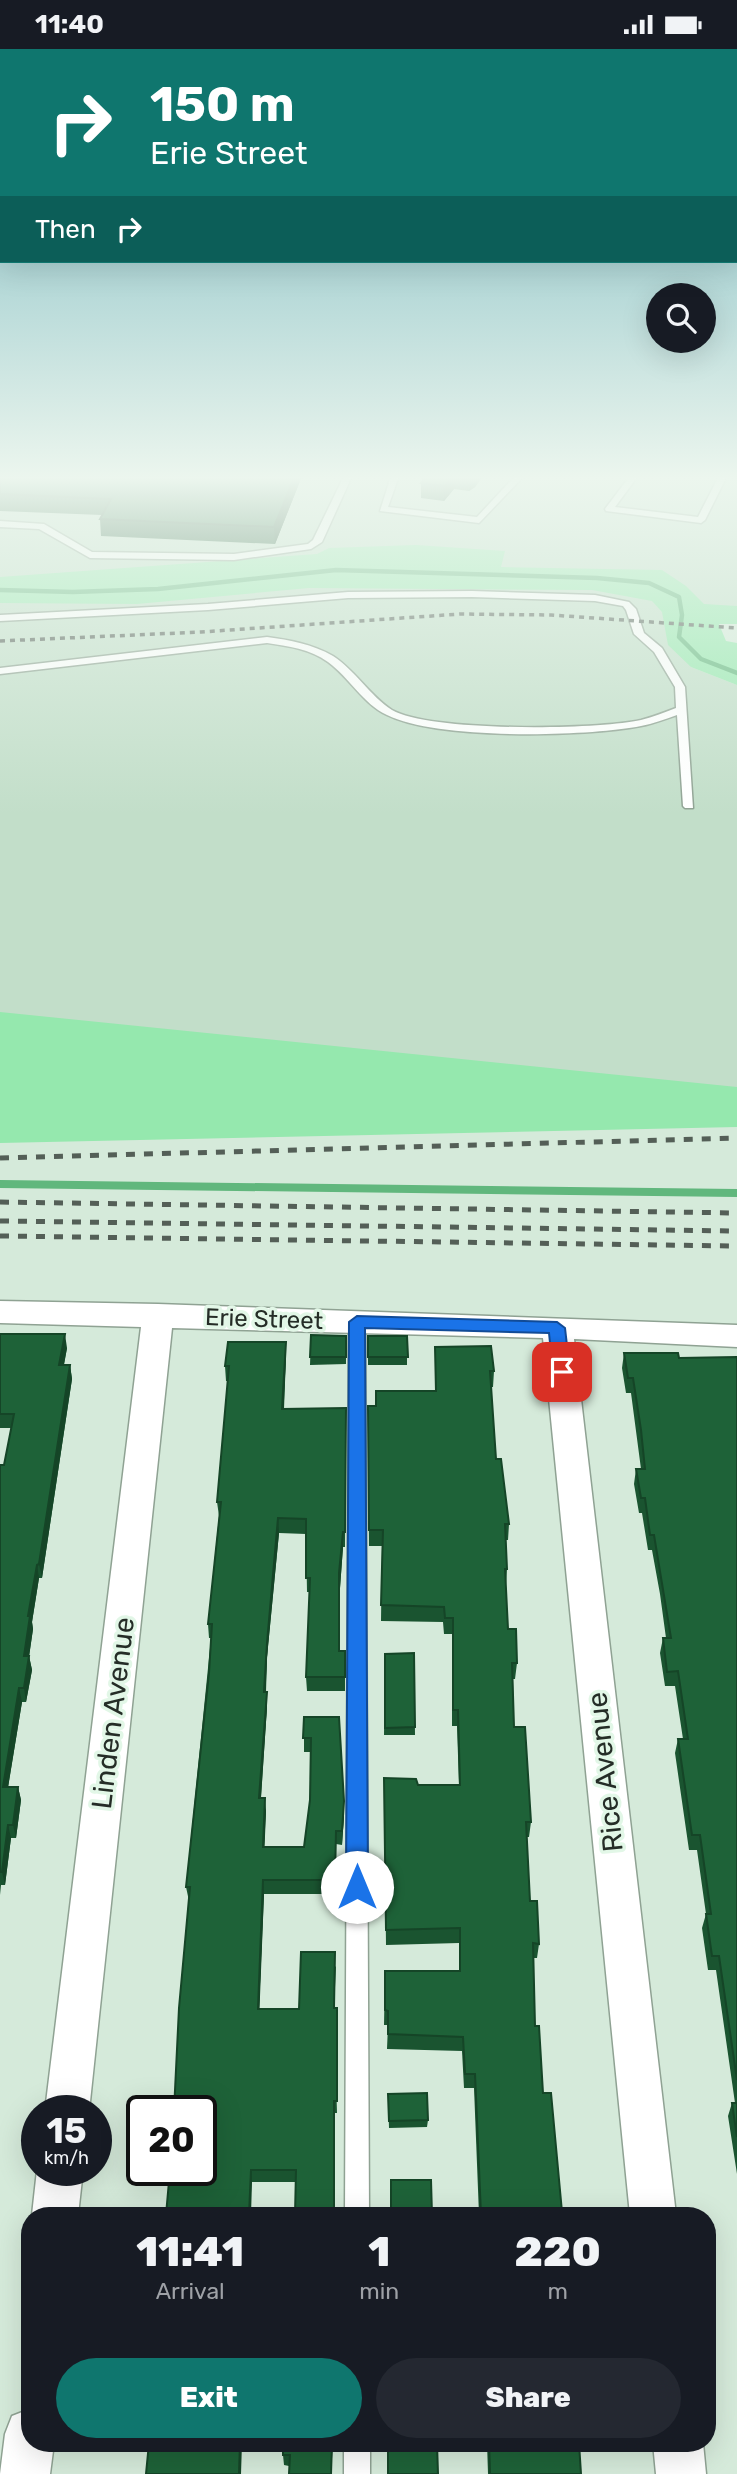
<!DOCTYPE html>
<style>
body{margin:0;font-family:Rubik,sans-serif;background:#242831;color:#f1f3f6;height:100vh;display:flex;flex-direction:column;font-size:26px;white-space:nowrap}
*{box-sizing:border-box;margin:0}
p{font-size:23px;color:#9ea1a6}
.icon{flex:none;width:38px;height:38px;fill:none;stroke:currentColor;stroke-width:2;stroke-linecap:round;stroke-linejoin:round}
.map{position:relative;flex:1;overflow:hidden}
.details{position:absolute;left:21px;top:2158px;width:695px;height:245px;display:flex;flex-direction:column;background:#171b24;border-radius:28px;box-shadow:0 7px 28px #0002}
.details>*{flex:none}
.hud{position:absolute;left:0px;top:0px;width:738px;height:214px;box-shadow:0 7px 28px #0002;background:#0f766e;color:#fff;overflow:hidden}
.controls{position:absolute;left:646px;top:234px;display:grid;gap:14px}
.controls a{display:grid;place-items:center;width:70px;height:70px;border-radius:50%;background:#171b24;box-shadow:0 7px 28px #0002;font-size:35px}
.speed{position:absolute;left:21px;top:2046px;display:flex;gap:14px;font-size:35px;font-weight:700;text-align:center}
.speed>*{display:grid;place-content:center;width:91px;height:91px;border-radius:50%;background:#171b24;box-shadow:0 7px 28px #0002;line-height:1}
.speed small{font-size:18px;font-weight:400}
.speed .limit{border:4px solid #111;border-radius:10px;background:#fff;color:#111}
.pin{position:absolute;display:grid;place-items:center;width:60px;height:60px;color:#fff;margin:-30px;border-radius:14px;box-shadow:0 4px 10px #0006}
.me{position:absolute;width:77px;margin:-38px;rotate:0deg;stroke-linejoin:round;filter:drop-shadow(0 0 5px #0008)}
.turn{display:flex;align-items:center;gap:24px;height:147px;padding:0 35px;font-size:32px}
.turn .icon{width:91px;height:91px;stroke-width:2.5}
.turn b{display:block;font-size:49px;line-height:60px}
.then{display:flex;align-items:center;height:66px;padding:0 35px;background:#0003;gap:14px;font-size:26px}
.eta{display:flex;justify-content:space-evenly;align-items:center;height:119px;text-align:center}
.eta b{font-size:42px;font-weight:800;line-height:49px}
.cta{display:flex;gap:14px;margin-top:auto;padding:14px 35px}
.cta a{flex:1;height:80px;border-radius:42px;background:#0f766e;color:#fff;font-size:28px;font-weight:800;line-height:80px;text-align:center}
.cta a+a{background:#242831;color:#f1f3f6}
.status{display:flex;justify-content:space-between;align-items:center;height:49px;padding:0 35px;background:#171b24;direction:ltr}
.status svg{height:19px;fill:currentColor}
.map>svg:first-child{display:block}
.built{fill:#c2dec9}
.green{fill:#95e8ae}
.lines{fill:none;stroke-linecap:round;stroke-linejoin:round}
.stream-far1{stroke:#61b77d;stroke-width:4.5}
.stream{stroke:#61b77d;stroke-width:8}
.lane-casing{stroke:#8fa293;stroke-width:3}
.street-casing{stroke:#8fa293;stroke-width:3}
.lane{fill:#fff;fill-rule:evenodd}
.street{fill:#fff;fill-rule:evenodd}
.rail-far1{stroke:#545f57;stroke-width:3.5;stroke-dasharray:5 5;stroke-linecap:butt}
.rail{stroke:#545f57;stroke-width:5;stroke-dasharray:9 9;stroke-linecap:butt}
.wall{fill:#1a5430}
.shaded-wall{fill:#154527}
.building{fill:#1e6238;stroke:#154527;stroke-width:2}
.route{fill:#1a73e8;stroke:#114b97;stroke-width:2}
.labels{text-anchor:middle;dominant-baseline:central;stroke-width:7;stroke-linejoin:round;paint-order:stroke}
.street-label{font-size:24px;fill:#252d27;stroke:#e2f7e7}
.near-street-label{font-size:28px;fill:#252d27;stroke:#e2f7e7}
</style>
<div class="status"><b>11:40</b><svg viewBox="0 0 49 12"><path d="M0 12V9h3v3zM5 12V6h3v6zM10 12V3h3v9zM15 12V0h3v12zM26 1h20v11H26zM47 4h2v5h-2z"/></svg></div>
<div class="map">
<svg width="737" height="2425" viewBox="0 0 737 2425">
<rect width="100%" height="100%" fill="#d5eada"/>
<!-- built -->
<path class="built" d="M0,427H737V573L663,568L691,618L737,636V1039L0,968Z"/>
<!-- green -->
<path class="green" d="M416,496L505,502L501,518L662,521L686,537L704,555L737,557V575H719L726,592L737,594V636L691,618L668,596L662,563L652,552L592,541L309,539L137,555L0,554V528L317,505L329,499Z
M0,963L737,1038V1078L0,1094Z"/>
<g class="lines">
<!-- stream-far1 -->
<path class="stream-far1" d="M0,541L73,543L158,540L336,521L597,529L649,534L679,548L682,566L679,588L701,610L737,624"/>
<!-- stream -->
<path class="stream" d="M0,1135L737,1144"/>
<defs>
<path id="lane" d="M344,427H352L322,493L311,500L234,511L90,509L39,480L0,478V472L44,475L92,503L234,505L308,495L313,491Z
M391,427H399L388,458L477,468L515,427H524L479,474L380,462Z
M630,427H638L615,458L698,468L719,427H727L705,471L701,474L606,462L605,460Z
M472,542L595,546L629,553L636,560L644,584L662,599L685,638L693,759H685L683,757L677,666C665,670 653,675 641,677C585,688 437,691 387,666C363,655 349,628 328,613C310,600 288,597 267,594L0,625V619L267,588C290,591 312,595 333,607C355,621 370,647 392,661C430,683 596,681 641,671C653,668 665,663 676,659L675,638L654,603L634,585L626,561L623,557L595,552L472,548L348,549L208,561L0,572V566L208,555L348,543Z
M357,1267L365,1273L369,2166H345L349,1273Z
M344,2394H370V2425H344Z"/>
<path id="street" d="M0,1252L158,1255L737,1276V1298L574,1290L676,2166H630L543,1289L172,1279L89,2062H45L141,1278L0,1274Z
M37,2121H83L78,2166H32Z
M30,2360V2394H54L50,2425H0L5,2385L12,2367Z
M653,2394H703L706,2425H656Z"/>
</defs>
<!-- lane casing -->
<use href="#lane" class="lane-casing"/>
<!-- street casing -->
<use href="#street" class="street-casing"/>
<!-- lane -->
<use href="#lane" class="lane"/>
<!-- street -->
<use href="#street" class="street"/>
<!-- rail-far1 -->
<path class="rail-far1" d="M0,592L201,583L460,565L551,566L737,579"/>
<!-- rail -->
<path class="rail" d="M0,1109L737,1089
M0,1153L737,1164
M0,1172L737,1182
M0,1187L737,1197"/>
</g>
<!-- wall -->
<path class="wall" d="M0,427H302L275,495L101,487L100,470L102,466L0,462Z
M426,427H483L475,438L469,442L454,440L444,452L421,449V434Z
M0,1285L67,1299L64,1316H70L72,1330L42,1529H39L32,1573L33,1580L29,1607L32,1621L26,1653H22L8,1738H18L21,1751L16,1789H11L5,1836H1L0,1846V1416H4L11,1379H0Z
M311,1286L346,1287V1315L310,1316Z
M368,1287H407V1316H368Z
M286,1293V1307L284,1360L346,1359L345,1498H343L340,1539L339,1602H345V1642H307L306,1628L310,1543H307L306,1485L279,1484L267,1608L266,1643H267V1658L261,1749L266,1762L264,1798H304L310,1751L311,1703H304V1668L344,1766L342,1796L336,1795L335,1845H264L259,1960H299L336,1917L334,1959L337,2064H334L296,2133H252L201,2121L189,1852L186,1838L211,1589H209L208,1575L219,1467L217,1453L228,1332H226L225,1317Z
M435,1298L494,1322L493,1338H491L496,1410L509,1475L508,1491H506L507,1520L506,1536L508,1580L517,1614L515,1630H513L514,1678L531,1773L529,1788H527L530,1852L539,1895L537,1909H533L535,1977L543,2044L562,2163L561,2166H479L474,2039H464L462,2002L387,2000L388,1976H384L385,1922H459V1894L386,1896L384,1729L418,1736H459L457,1677H452V1585H444L443,1573L381,1572L382,1497H369L368,1357H376L435,1342Z
M624,1304L679,1309L737,1308V2125L728,2067L732,2054H735L716,1921H708L702,1879L706,1865L697,1801H689L675,1704L678,1690H683L675,1637H665L660,1604L663,1589H666L660,1545L652,1501H648L642,1464H639L634,1435L636,1420H641L631,1344H626L622,1319Z
M414,1604L415,1686H384L385,1605Z
M388,2045L428,2071L427,2078L389,2079Z
M333,2394L331,2425H289V2417L284,2416L283,2406Z
M487,2394H579L581,2425H488Z"/>
<!-- shaded-wall -->
<path class="shaded-wall" d="M295,427H302L275,495L274,478Z
M453,427H455L454,440L444,452L445,437Z
M470,427H483L475,438L469,442Z
M65,1285L67,1299L61,1330L59,1316Z
M286,1293V1307L283,1374L282,1360Z
M70,1316L72,1330L68,1356L42,1529L39,1515Z
M278,1469L279,1484L267,1608L265,1658L264,1643L267,1594Z
M343,1483V1498L340,1539L339,1524Z
M37,1516L39,1529L32,1573L33,1580L29,1608V1607L32,1621L26,1653L24,1639V1607L28,1567Z
M19,1639L22,1653L6,1751L3,1738Z
M267,1643V1658L260,1762L259,1749Z
M18,1738L21,1751L16,1789L13,1776Z
M265,1749L266,1762L264,1812L263,1798Z
M344,1752V1766L342,1796V1782Z
M8,1776L11,1789L5,1836L2,1823Z
M263,1831L264,1845L259,1973L258,1960Z
M251,2121L252,2133L251,2166H249Z
M240,2394H242L241,2425H239Z"/>
<!-- building -->
<path class="building" d="M0,427H295L274,478L100,470L111,450L0,445Z
M426,427H453L445,437L421,434Z
M0,1285H65L59,1316H70L39,1515L37,1516L28,1567H30L24,1607H29L24,1639H19L3,1738H18L13,1776H8L2,1823H0V1416H4L14,1365H0Z
M311,1286L346,1287V1308H310Z
M368,1287H407L408,1308H368Z
M228,1293H286L282,1360L346,1359L345,1483H343L339,1524V1602H345V1628H306L310,1529H306V1470L278,1469L267,1594L264,1643H267L259,1749H265L263,1798H304L310,1751L311,1689H303L304,1668H339L344,1752L342,1782H336L335,1831H263L258,1960H299L301,1903H335L334,1959H337V2052H334V2166H295L296,2121H251L249,2166H166L170,2121H201V2062H174L179,1959L190,1838H186L209,1624L212,1575H208L221,1453H217L229,1317H225Z
M491,1297L494,1322H490L496,1410H501L509,1475H505L507,1520H505L508,1580H516L517,1614H512L514,1678H525L531,1773H526L530,1852H537L539,1895L533,1894L535,1977H539L543,2044H551L562,2163H553V2166H481L475,2025H465L463,1988L388,1985V1962L385,1961V1922H460V1879L386,1881L384,1729L416,1730L418,1736H460L458,1661H453V1569H445L444,1558L381,1556L383,1481H369L368,1357H376V1342H436L435,1298Z
M624,1304H678L679,1309L737,1308V2031L719,1907H712L706,1865H711L700,1786H692L678,1690H688L678,1622L667,1623L663,1589H671L654,1486H650L645,1449H641L636,1420H645L641,1381L633,1329H628Z
M414,1604L415,1678L385,1679V1605Z
M427,2044L428,2071L389,2072L388,2045Z
M732,2054H737V2088Z
M391,2131H431L432,2166H391Z
M149,2394H240L239,2425H146Z
M283,2394H332L331,2425H289L290,2406H283Z
M388,2394H437L438,2425H388Z
M489,2394H579L581,2425H490Z"/>
<!-- sky -->
<linearGradient id="sky" x2="0" y2="1"><stop stop-color="#72b5bd"/><stop offset="0.56" stop-color="#ecf6ee"/><stop offset="1" stop-color="#ecf6ee" stop-opacity="0"/></linearGradient>
<rect width="737" height="766" fill="url(#sky)"/>
<!-- route -->
<path class="route" d="M357,1267L557,1273L565,1279L570,1323L562,1329L553,1323L549,1284L365,1279L368,1838L365,1845L357,1848L350,1845L346,1838L349,1273Z"/>
<g class="labels">
<!-- street labels -->
<g class="street-label">
<text transform="translate(264 1270) rotate(2)">Erie Street</text>
</g>
<!-- near-street labels -->
<g class="near-street-label">
<text transform="translate(113 1664) rotate(-83)">Linden Avenue</text>
<text transform="translate(605 1723) rotate(-96)">Rice Avenue</text>
</g>
</g>
</svg>
<div class="controls">
<a><svg class="icon" aria-label="search" viewBox="0 0 24 24"><circle cx="10" cy="10" r="6"/><path d="M15 15l6 6"/></svg></a>
</div>
<div class="speed"><div>15<small>km/h</small></div><div class="limit">20</div></div>
<div class="pin" style="left:562px;top:1323px;background:#d93025"><svg class="icon" aria-label="arrive" viewBox="0 0 24 24"><path d="M6 21V4h12l-3 4 3 4H6"/></svg></div>
<svg class="me" style="left:357px;top:1838px" viewBox="-20 -20 40 40"><circle r="19" fill="#fff"/><path d="M0-13L10 11 0 6-10 11z" fill="#1a73e8"/></svg>
<div class="hud">
<div class="turn"><svg class="icon" aria-label="right" viewBox="0 0 24 24"><path d="M7 20v-9h11M14 6l5 5-5 5"/></svg><div><b>150 m</b>Erie Street</div></div>
<div class="then">Then<svg class="icon" aria-label="right" viewBox="0 0 24 24"><path d="M7 20v-9h11M14 6l5 5-5 5"/></svg></div>
</div>
<section class="details">
<div class="eta">
<div><b>11:41</b><p>Arrival</p></div>
<div><b>1</b><p>min</p></div>
<div><b>220</b><p>m</p></div>
</div>
<div class="cta"><a>Exit</a><a>Share</a></div>
</section>
</div>
